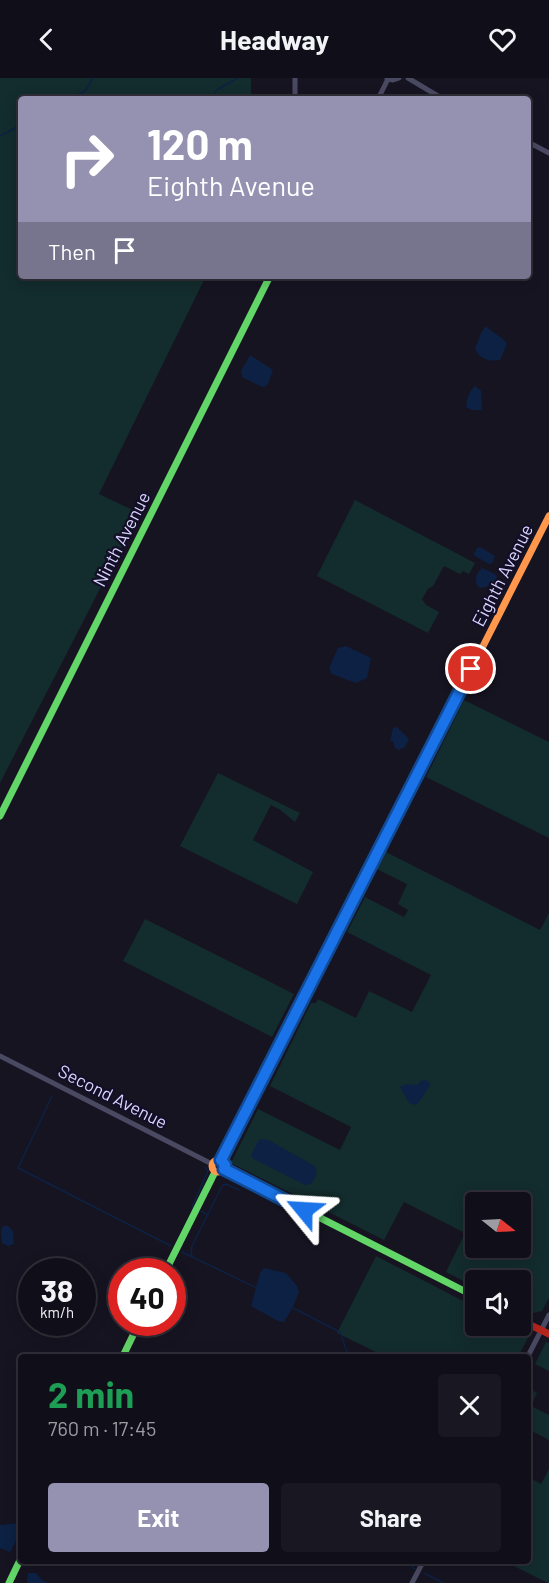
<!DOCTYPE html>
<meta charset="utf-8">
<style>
body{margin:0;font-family:Barlow,sans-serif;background:#191822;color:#f1f3f6;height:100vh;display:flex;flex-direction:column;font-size:22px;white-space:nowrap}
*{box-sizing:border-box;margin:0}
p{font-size:20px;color:#9c9ca2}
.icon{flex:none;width:33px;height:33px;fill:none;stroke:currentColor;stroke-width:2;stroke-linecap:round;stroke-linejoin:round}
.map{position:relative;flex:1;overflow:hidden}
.side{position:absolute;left:18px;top:1276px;width:513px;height:210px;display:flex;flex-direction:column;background:#100f19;border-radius:6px;box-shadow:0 3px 15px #0003,0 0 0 2px #302f38}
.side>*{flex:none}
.top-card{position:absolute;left:18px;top:18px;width:513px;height:183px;border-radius:6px;box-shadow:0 3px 15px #0003,0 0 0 2px #302f38;background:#9591b1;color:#fff;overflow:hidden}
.needle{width:39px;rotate:108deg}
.fabs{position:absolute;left:465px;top:1114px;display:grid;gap:12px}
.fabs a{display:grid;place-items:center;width:66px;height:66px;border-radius:6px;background:#100f19;box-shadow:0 3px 15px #0003,0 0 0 2px #302f38;font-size:30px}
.speed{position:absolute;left:18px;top:1180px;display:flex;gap:12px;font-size:30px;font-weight:700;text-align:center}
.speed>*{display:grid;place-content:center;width:78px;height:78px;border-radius:50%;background:#100f19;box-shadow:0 3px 15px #0003,0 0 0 2px #302f38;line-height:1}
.speed small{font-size:15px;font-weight:400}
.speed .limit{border:9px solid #d22;background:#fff;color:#111}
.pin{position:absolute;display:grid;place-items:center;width:51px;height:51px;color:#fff;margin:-26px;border:3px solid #fff;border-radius:50%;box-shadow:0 2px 6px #0007}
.me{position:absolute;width:66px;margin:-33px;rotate:297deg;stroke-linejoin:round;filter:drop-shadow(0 0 4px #0008)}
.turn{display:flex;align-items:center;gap:21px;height:126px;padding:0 30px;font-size:27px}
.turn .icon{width:78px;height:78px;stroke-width:2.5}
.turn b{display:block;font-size:42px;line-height:51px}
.then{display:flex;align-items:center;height:57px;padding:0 30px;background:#0003;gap:12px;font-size:22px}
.round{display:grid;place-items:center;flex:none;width:63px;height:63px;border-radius:6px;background:#191822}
.headline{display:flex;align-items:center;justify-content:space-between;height:102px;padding:0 30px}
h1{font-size:36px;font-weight:700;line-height:45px;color:#1e9e55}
.button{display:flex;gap:12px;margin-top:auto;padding:12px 30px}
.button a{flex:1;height:69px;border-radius:6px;background:#9591b1;color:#fff;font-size:24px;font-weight:700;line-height:69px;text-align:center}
.button a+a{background:#191822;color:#f1f3f6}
header{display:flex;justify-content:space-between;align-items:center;height:78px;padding:0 30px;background:#100f19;font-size:27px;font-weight:700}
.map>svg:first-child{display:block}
.green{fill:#132c2d;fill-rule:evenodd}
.water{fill:#0d2144}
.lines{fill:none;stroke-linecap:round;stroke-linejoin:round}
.stream{stroke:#0d2144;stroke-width:1.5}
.street{stroke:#4a4962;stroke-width:5}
.fast{stroke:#63d668;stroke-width:7}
.slow{stroke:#ff974d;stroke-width:7}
.jam{stroke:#b3261e;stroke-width:7}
.route-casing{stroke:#114b97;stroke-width:15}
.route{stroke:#1a73e8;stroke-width:10}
.labels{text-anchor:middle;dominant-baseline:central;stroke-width:4.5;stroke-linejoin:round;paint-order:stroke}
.street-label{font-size:18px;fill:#d9d4ff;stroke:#130f26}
</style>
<header><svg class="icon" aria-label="back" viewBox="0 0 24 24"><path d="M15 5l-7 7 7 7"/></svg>Headway<svg class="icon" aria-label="heart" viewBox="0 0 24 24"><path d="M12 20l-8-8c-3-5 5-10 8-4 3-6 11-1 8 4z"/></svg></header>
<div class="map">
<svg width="549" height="1505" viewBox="0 0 549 1505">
<rect width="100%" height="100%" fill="#161421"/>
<!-- green -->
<path class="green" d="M0,0H251V21H21V198H206L99,416L139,435L0,705Z
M355,422L475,485L469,496L463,493L460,496L444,488L433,508L428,511L422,521L426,527L439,534L428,555L317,498Z
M464,622L549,664V760L426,699Z
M218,695L300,735L295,744L279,731L271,727L253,762L313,794L297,826L180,768Z
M386,774L540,852L549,835V1220L542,1233L529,1236L521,1232L520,1203H476L475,1209L446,1194L465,1155L404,1124L384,1162L231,1085L258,1031L340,1072L351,1049L270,1008L311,925H316L318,921L356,940L369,913L412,934L431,897L347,854L365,819L404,839L408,832L398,826L407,806L377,791ZM476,1125H520V1170H476Z
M145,841L294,916L272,959L123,883Z
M376,1178L475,1229L476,1248H513L530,1256L518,1279H482L471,1274L468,1279H386L337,1255Z
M546,1264L549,1265V1293L535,1286Z
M528,1310L537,1315L531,1328L549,1337V1362L528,1351Z
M549,1391V1505H548L506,1484H528V1399L541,1406Z"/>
<!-- water -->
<path class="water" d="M486,248C493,256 501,257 507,266L500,282C489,284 480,281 475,271L481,255Z
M250,277L273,292L268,306L264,309L260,308L242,299L241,293Z
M475,308L481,313L482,332H472L466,329C467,321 469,313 475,308Z
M480,469L495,478L492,485L489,486L475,478L474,476L477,470Z
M482,490L495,496L497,499L495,504L486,509L479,510C474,502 475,497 482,490Z
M346,568L371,580L367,600L356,605L332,596L329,590L338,570Z
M397,649L409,661L405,669L399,672L395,670L393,663H390L393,650Z
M425,1002L429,1004L430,1008C424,1014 422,1022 416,1027L409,1025L400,1009L406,1006L417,1007L421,1003Z
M263,1061L270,1063L313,1087C320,1093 315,1099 311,1106L305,1107L252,1080L251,1077L259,1062Z
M3,1148H8L13,1153L14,1166L8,1168L2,1165L1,1153Z
M264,1190L286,1195L297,1208L299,1214L293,1229L284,1244L278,1243L251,1228L260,1195Z
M19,1445H21C21,1453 14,1468 10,1474L0,1470V1447Z
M28,1495H36L42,1502L48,1505H28L27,1502Z"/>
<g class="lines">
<!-- stream -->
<path class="stream" d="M70,21L85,13L93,0
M209,21L218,11L238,0
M0,58L21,47
M52,1018L18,1090L171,1168
M192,1129L208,1093L205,1089
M201,1133L208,1137
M182,1174L257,1210
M192,1178L191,1175L192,1168L222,1108L226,1106L239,1112
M293,1230L340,1254L349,1280
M411,1484L413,1490L415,1491
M424,1495L443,1505"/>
<!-- street -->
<path class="street" d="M408,0L443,21
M387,1L393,2L399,0
M295,21V0
M378,21L388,1
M528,64L549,75
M0,978L212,1086
M527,1280L549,1237
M412,1505L423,1484"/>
<!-- fast -->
<path class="fast" d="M0,738L270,198
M221,1082L441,651
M224,1091L476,1219
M165,1194L215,1094
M122,1280L139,1245
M9,1505L21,1480"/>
<!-- slow -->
<path class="slow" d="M441,651L549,438
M212 1088a6 6 0 1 1 12 0a6 6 0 1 1-12 0Z"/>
<!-- jam -->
<path class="jam" d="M520,1242L549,1256"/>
</g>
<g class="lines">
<defs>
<path id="route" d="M304,1132L224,1091L225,1087L221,1082L471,591"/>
</defs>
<!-- route casing -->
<use href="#route" class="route-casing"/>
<!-- route -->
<use href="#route" class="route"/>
</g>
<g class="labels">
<!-- street labels -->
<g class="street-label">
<text transform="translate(121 461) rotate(-63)">Ninth Avenue</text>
<text transform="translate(502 497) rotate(-63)">Eighth Avenue</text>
<text transform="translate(113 1018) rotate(27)">Second Avenue</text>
</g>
</g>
</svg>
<div class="fabs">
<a><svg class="needle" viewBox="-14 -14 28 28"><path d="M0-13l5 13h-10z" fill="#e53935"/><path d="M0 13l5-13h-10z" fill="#9c9ca2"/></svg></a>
<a><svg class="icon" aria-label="sound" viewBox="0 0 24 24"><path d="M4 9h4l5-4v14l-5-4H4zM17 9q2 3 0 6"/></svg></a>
</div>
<div class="speed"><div>38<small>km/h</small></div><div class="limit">40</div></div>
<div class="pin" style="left:471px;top:591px;background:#d93025"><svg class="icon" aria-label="arrive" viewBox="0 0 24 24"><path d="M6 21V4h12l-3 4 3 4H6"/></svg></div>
<svg class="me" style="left:304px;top:1132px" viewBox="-20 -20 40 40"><path d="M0-17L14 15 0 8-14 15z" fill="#1a73e8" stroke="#fff" stroke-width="4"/></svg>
<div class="top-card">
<div class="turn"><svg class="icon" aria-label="right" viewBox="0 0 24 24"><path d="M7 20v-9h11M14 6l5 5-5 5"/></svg><div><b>120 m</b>Eighth Avenue</div></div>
<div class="then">Then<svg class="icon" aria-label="arrive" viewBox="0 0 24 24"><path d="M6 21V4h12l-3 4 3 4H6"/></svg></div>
</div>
<section class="side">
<div class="headline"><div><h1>2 min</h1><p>760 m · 17:45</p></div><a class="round"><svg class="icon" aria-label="close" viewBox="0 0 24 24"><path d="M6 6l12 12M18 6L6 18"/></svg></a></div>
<div class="button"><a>Exit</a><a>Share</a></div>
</section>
</div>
